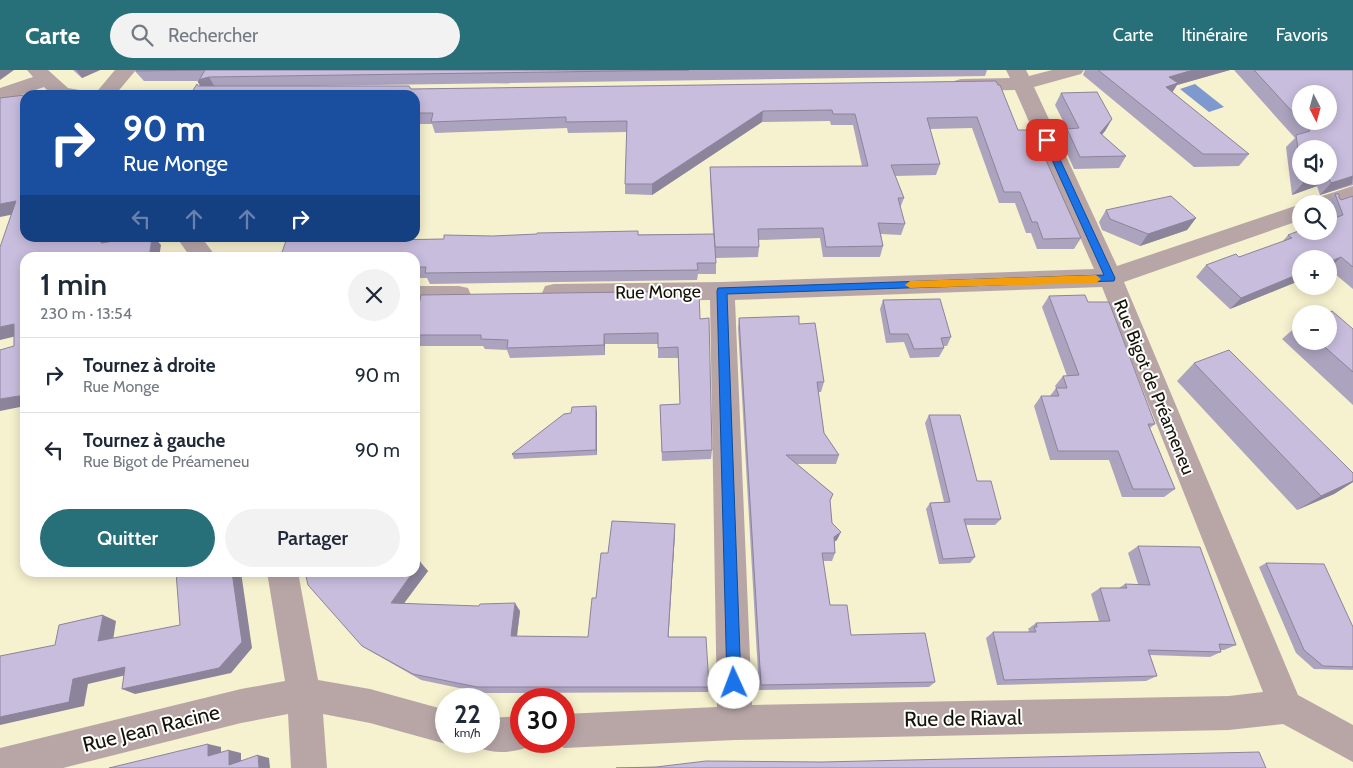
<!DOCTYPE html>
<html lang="fr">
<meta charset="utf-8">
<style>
body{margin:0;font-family:Cabin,sans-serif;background:#f2f2f3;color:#1f2937;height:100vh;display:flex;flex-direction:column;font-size:19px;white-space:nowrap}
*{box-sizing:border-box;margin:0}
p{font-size:16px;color:#747a83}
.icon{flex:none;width:28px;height:28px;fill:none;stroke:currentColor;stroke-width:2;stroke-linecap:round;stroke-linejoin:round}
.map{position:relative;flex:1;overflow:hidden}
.panel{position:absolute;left:20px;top:182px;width:400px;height:325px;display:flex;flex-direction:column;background:#fff;border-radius:15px;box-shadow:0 2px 12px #0003}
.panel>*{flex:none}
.banner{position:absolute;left:20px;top:20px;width:400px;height:152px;border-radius:15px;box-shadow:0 2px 12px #0003;background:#1a4fa0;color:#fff;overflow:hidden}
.needle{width:32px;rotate:174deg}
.controls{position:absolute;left:1292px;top:15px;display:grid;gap:10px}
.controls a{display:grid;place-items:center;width:45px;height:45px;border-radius:50%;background:#fff;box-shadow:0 2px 12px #0003;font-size:25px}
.speed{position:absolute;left:435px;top:618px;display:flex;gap:10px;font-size:25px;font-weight:700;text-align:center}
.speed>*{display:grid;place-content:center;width:65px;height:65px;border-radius:50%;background:#fff;box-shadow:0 2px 12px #0003;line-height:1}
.speed small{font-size:12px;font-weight:400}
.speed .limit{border:8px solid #d22;background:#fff;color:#111}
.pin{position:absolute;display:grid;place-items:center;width:42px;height:42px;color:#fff;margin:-21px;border-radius:10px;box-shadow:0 2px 8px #0006}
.me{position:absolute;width:55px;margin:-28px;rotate:358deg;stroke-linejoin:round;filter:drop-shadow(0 0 4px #0008)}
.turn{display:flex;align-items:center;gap:18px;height:105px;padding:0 20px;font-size:22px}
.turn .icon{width:65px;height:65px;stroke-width:2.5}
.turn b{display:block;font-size:35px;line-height:42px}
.lanes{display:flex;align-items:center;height:48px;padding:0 20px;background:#0003;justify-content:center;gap:25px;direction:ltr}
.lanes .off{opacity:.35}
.round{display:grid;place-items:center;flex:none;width:52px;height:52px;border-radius:26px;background:#f2f2f3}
.overview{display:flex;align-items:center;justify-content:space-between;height:85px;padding:0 20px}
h1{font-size:30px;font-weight:600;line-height:38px}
.cta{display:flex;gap:10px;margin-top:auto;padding:10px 20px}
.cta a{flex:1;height:58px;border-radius:30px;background:#277079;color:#fff;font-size:20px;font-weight:600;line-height:58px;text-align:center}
.cta a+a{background:#f2f2f3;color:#1f2937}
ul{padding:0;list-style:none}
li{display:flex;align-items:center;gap:15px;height:75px;padding:0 20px;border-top:1px solid #e0e1e3}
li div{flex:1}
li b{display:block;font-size:19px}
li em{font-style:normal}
header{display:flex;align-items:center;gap:30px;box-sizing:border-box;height:70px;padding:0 25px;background:#277079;color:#fff}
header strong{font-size:24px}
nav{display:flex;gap:28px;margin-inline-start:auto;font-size:18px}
.search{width:350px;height:45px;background:#f2f2f3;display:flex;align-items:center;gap:12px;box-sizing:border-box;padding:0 18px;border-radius:28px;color:#747a83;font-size:19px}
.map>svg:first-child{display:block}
.water{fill:#7e99d0}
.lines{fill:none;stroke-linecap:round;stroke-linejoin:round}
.minor{fill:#b8a6a7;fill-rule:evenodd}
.wall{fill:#aca3be;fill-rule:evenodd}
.shaded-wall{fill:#8c849b}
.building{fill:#c8bddd;stroke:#8c849b;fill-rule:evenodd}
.route{fill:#1a73e8;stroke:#114b97}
.slow{fill:#f59e0b}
.labels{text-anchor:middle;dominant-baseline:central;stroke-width:4;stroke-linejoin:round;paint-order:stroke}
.street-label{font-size:18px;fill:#151307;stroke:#fff}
.near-street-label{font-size:21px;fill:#151307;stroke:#fff}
</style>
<header>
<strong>Carte</strong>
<div class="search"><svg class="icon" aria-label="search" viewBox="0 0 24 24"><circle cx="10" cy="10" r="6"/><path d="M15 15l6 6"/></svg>Rechercher</div>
<nav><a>Carte</a><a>Itinéraire</a><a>Favoris</a></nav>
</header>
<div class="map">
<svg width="1353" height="698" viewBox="0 0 1353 698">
<rect width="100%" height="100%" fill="#f6f1ce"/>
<!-- water -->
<path class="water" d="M1195,14L1224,37L1209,42L1180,19Z"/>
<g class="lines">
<!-- minor -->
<path class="minor" d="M27,0H48L68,18L85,21L88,25H52L44,17L18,26L0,30V18L33,7Z
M115,0H136L115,25H94Z
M1006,0H1026L1029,6L1052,0H1084L1081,4L1034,17L1117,196L1301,134V150L1124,212L1298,625L1353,655V692L1283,654L1229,660L735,670L564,678L552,673L551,671H564V644L717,637L710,230L554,232L545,230L542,223L545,216L554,214L722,212L1094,199L1015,20L961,21L954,19L951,15L954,11L961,9L1010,8ZM1102,217L1263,622L1229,626L752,635L735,230Z
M1353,116V132L1329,140V134H1313L1316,128Z
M177,168H202L217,188H191Z
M415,216H459L468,218L471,225L468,232L459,234H415Z
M267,502H298L318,610L370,619L446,640V671H453L446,674L370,653L323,644L327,698H291L288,644L241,653L63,698H0V678L241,619L285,611Z
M521,646V671H535L533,675C515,683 495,685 477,677L474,671H489V648Z"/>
</g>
<!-- wall -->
<path class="wall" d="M73,0H100L82,8Z
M134,0H987L985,6L309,16L411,19L996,11L1018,60L1054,88L1049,97L1081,168L1074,179H1037L1031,163H1026L1015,133H999L972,58L930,59L940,94L936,105L895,106L904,128L900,138L905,154L901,165L881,164L883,176L880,187H823L820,168L759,170V177L758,187L716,188V204H698L697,210L430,214L427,208H415V188H280L331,168L333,171L444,169L493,166L713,164L710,108V97L862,96L853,55H831L830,51L762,52L652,125L625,124V114L627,62L568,63L567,58L435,63L432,54H415V25L198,16H200L198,12L199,11H144Z
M1085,0H1230L1177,15L1172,22L1249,84L1239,96L1194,97L1083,5Z
M1234,0H1353V115L1320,125L1317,116L1292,125L1286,77L1295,68ZM1301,79H1329V106H1301Z
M1061,23L1112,49L1105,61L1102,65L1126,86L1119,98L1074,99L1061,70L1067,59L1055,35Z
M1335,124L1341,130L1353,126V219L1329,199L1230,239L1196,207L1206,195L1239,187L1282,172L1288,165L1329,161V134H1326Z
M1106,140L1196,148L1187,160L1140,176L1102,160L1099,152Z
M1049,226L1088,232L1155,354L1150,358L1175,419L1164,427H1122L1109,390H1050L1034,336L1041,326H1050L1056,318L1055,316L1063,306H1067L1042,237Z
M883,230L951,267L947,276H943L944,278L939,287L910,288L904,272L886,273L880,239Z
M739,248L799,254L824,312L821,322H818L824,363L839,385L836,394H797L833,424L830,432L832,453L837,470L834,472L835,483L832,491H823L830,535L851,565L935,612L929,617L759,620L738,258Z
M700,249L712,380L711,389L662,391L660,335L680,334L678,288H658V274H605V285L510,288L507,280L485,279L483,276H418L415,270V254Z
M1301,253V271H1329L1353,259V335L1282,269L1299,254Z
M1194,293L1353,403V412L1334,424L1297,440L1177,311Z
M597,342V385L514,389L512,384L571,343Z
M929,345L977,411L1001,449L995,455H966L975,487L970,493L939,494L926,439L930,433L944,432L925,353Z
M675,463L668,567L709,617L708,622L483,623L421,610L372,582L362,576L421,493L428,501L404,533L520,541L517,566L588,567L596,528L608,483Z
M1138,476L1236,575L1224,580H1221V582L1210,587L1150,585L1157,606L1146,611L997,615L986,568L993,562H1028L1029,561L1028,559L1036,553L1099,551L1091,524L1100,518H1119L1125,514H1138L1128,483Z
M1266,493L1353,557V600L1314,599L1296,583L1259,497Z"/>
<!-- shaded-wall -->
<path class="shaded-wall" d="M0,0H14L0,10Z
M76,0H100L82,8Z
M1193,0H1230L1177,15L1170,26L1158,29L1169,7Z
M209,7L215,17L204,23L198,12L201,9Z
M763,41L762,52L652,125V114Z
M1112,49L1105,61L1093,74L1100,63Z
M1322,106H1326L1317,116L1292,125L1303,113Z
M1353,106L1352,114L1320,125L1331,113Z
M16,131L25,142L0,147V134Z
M1196,148L1187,160L1140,176L1148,164Z
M103,168H114L111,184L101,173Z
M152,168H155L161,175L159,188H149Z
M1341,187L1329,199V192Z
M1301,203V210L1230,239L1241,228Z
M14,254L25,264L0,270V257Z
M604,264L605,274V285L604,275Z
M25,325V336L0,341V329Z
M596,336L597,342V385L596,380Z
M1353,411V412L1334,424L1297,440L1321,426Z
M675,454V463L668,574V567Z
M841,462L837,470L830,474L834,467Z
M421,493L428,501L399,540L391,533L413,502H415V500Z
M232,502H241L252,578L231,603L135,624L122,619Z
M515,533L520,541L516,573L511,566Z
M103,545L116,551L112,577L98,571Z
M125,597L139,602L88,614L84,636L0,655V647L73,609Z
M208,674L221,677V690L208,686Z
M229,680L241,683V698L229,695Z
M258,685L269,688L270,698H259Z"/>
<!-- building -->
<path class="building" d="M136,0H689L209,7L201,9L198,12L205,0L137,1Z
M1098,0H1193L1169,7L1178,13L1166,17L1249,84H1203Z
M1254,0H1353V106L1331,113L1328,106L1329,79H1301V100L1296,65L1310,61ZM1301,24H1329V51H1301Z
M996,11L998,15H1000L1018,60H1041L1054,88H1045L1081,168L1043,169L1037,152H1032L1020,122H1004L977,47L927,48L940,94L891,95L904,128H898L905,154L878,153L883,176L826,177L823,158L758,159L759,177H715L710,97L868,96L855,44H833L832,40L763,41L652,114H625L627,51L566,52V47L431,52L433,43H415V25H190L197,14L198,16H409L411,19Z
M1097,22L1112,49L1100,63L1126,86L1080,87L1067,59L1079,58L1061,23Z
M25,25V168H103L101,173L134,168H152L149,188H25V325L0,329V280L14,276V254L0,257V177L16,131L0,134V28Z
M1302,106H1322L1303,113Z
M1335,124H1339V128L1341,130L1353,126V197L1341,187L1329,192V189H1301V203L1241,228L1206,195L1236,184L1239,187L1292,168L1288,165L1301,160V161H1329V150L1343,145Z
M1171,126L1196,148L1148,164L1110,149L1106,140Z
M638,161V165L714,164L716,193H697L698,200L425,203L426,197H415V188H280L287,168H331L329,171L444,169V165L493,166L537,164V163Z
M699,221L700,249L709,248L712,380L662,382L660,335L680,334L678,277L658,278V263L604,264V275L507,278L508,270L481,269V265H415V254L421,225Z
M1085,225L1088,232H1109L1155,354H1148L1175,419H1133L1118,381H1058L1041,326H1059L1056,318H1067L1063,306L1079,305L1049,226Z
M940,229L951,267L941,268L944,278L914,279L908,264H890L883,230Z
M1332,241L1353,259V302L1318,271H1329V244H1326Z
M799,246V254L815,253L824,312H817L824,363L839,385H786L833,424L830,430L832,453L841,462L834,467L835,483H822L830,535H847L851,565L925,563L935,612L761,615L739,248Z
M1229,280L1353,403V411L1321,426L1194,293Z
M596,336V380L512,384L564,344L571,343L572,337Z
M929,345H960L977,411H991L1001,449H964L975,487L943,489L930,433L950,432Z
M612,451L675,454L668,567H706L709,617H477L413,604L362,576L308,515L305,502H413L391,533L479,536L480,534L515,533L511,566L588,567L592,528H596L601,483H608Z
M1138,476L1200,477L1236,575L1219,574L1221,582L1148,580L1157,606L1004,610L993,562H1036L1034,557H1037L1036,553L1110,551L1100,518H1127L1125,514L1150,515Z
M415,486L421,493L415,500Z
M1266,493L1324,494L1353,557V597L1323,596L1304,580Z
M176,502H232L242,572L219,598L122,619L125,597L73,609L69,632L0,647V586L55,575L59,555L103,545L98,571L180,555Z
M208,674V686L229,680V695L258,685L259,698H109Z
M1259,682L1266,698H616L656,697L706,691L822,692Z"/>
<!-- route -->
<path class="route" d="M1047,67L1051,70L1115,208L1114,211L727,224L741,613L739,618L734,620L729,618L727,613L717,221L718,218L1104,205L1043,70Z"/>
<!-- slow -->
<path class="slow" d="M1096,205L1101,209L1096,213L910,218L905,215L910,211Z"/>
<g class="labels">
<!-- street labels -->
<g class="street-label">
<text transform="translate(658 222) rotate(-1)">Rue Monge</text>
<text transform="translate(1154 317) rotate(68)">Rue Bigot de Préameneu</text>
</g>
<!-- near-street labels -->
<g class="near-street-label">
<text transform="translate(963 648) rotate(-1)">Rue de Riaval</text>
<text transform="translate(151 658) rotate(-14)">Rue Jean Racine</text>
</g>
</g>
</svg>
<div class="controls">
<a><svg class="needle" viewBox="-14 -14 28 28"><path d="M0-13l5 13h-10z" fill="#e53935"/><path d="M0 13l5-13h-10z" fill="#747a83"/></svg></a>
<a><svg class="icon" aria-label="sound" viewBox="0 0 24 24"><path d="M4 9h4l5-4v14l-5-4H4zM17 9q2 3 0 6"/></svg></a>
<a><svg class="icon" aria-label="search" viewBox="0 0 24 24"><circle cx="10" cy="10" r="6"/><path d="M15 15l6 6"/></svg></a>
<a>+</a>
<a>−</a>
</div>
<div class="speed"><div>22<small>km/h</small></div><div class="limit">30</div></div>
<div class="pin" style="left:1047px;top:70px;background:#d93025"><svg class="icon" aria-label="arrive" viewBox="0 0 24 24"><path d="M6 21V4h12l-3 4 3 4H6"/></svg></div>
<svg class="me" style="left:734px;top:613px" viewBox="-20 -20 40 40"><circle r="19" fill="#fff"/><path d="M0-13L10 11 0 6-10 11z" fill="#1a73e8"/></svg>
<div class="banner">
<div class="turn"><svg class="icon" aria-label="right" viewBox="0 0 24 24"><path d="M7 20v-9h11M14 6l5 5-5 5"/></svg><div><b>90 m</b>Rue Monge</div></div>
<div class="lanes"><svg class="icon off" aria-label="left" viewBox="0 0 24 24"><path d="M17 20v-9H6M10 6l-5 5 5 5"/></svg><svg class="icon off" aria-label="ahead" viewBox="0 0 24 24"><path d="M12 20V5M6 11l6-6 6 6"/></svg><svg class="icon off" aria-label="ahead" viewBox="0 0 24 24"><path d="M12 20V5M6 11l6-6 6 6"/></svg><svg class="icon" aria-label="right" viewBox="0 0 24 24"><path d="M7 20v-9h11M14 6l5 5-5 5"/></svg></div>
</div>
<section class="panel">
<div class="overview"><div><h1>1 min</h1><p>230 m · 13:54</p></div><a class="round"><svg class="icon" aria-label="close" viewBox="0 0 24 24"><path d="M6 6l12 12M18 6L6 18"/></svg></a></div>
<ul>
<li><svg class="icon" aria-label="right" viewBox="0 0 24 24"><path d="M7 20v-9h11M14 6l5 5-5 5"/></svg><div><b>Tournez à droite</b><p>Rue Monge</p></div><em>90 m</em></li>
<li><svg class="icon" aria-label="left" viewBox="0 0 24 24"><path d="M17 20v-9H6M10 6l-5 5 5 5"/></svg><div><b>Tournez à gauche</b><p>Rue Bigot de Préameneu</p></div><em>90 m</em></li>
</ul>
<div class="cta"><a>Quitter</a><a>Partager</a></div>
</section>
</div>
